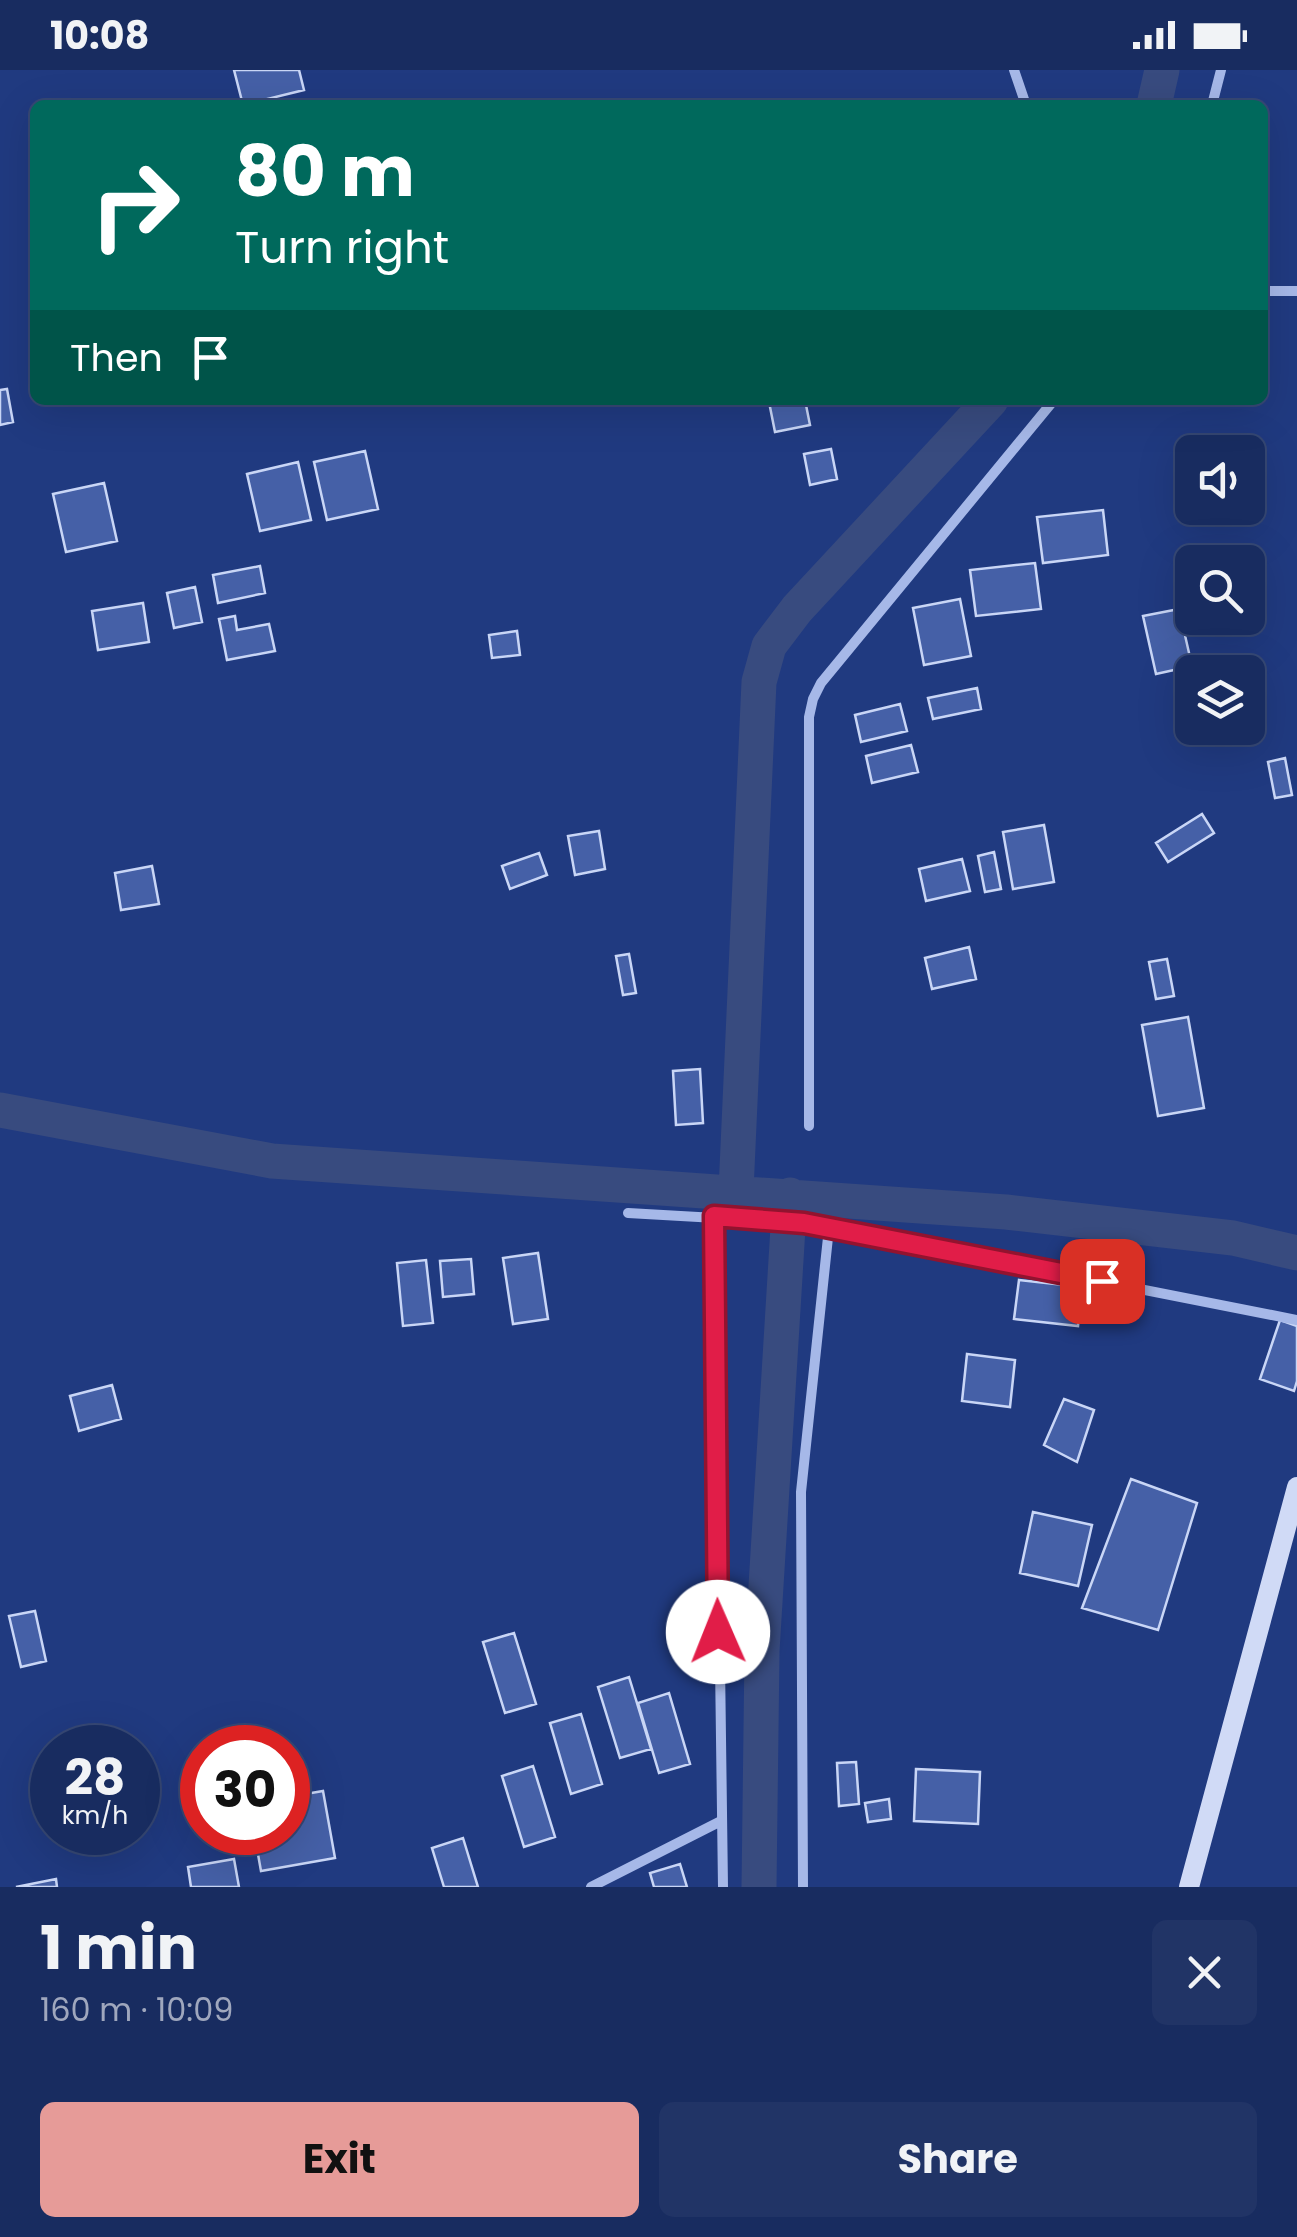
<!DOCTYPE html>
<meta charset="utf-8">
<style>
body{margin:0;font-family:Poppins,sans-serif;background:#213466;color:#f1f3f6;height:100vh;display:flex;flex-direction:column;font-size:38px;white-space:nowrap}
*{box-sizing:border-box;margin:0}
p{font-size:32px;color:#9fa7bd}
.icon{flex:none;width:55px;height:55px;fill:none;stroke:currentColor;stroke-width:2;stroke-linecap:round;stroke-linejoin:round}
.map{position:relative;height:1817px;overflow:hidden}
.sheet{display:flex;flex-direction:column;background:#182c60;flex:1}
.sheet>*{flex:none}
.top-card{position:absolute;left:30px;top:30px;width:1238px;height:305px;border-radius:15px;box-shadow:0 10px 40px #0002,0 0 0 2px #364875;background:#00695c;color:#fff;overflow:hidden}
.tools{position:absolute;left:1175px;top:365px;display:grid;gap:20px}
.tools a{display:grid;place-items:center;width:90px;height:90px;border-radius:15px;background:#182c60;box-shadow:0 10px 40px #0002,0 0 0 2px #364875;font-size:50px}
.speed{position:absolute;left:30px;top:1655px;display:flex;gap:20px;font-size:50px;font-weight:700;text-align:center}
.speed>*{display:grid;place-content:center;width:130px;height:130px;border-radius:50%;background:#182c60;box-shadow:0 10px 40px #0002,0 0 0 2px #364875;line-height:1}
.speed small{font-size:25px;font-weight:400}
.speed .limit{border:15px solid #d22;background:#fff;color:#111}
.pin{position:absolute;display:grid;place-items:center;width:85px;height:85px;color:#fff;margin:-42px;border-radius:20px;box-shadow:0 5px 15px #0006}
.me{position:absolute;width:110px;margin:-55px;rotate:359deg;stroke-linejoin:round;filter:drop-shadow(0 0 8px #0008)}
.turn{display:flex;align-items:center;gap:35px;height:210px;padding:0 40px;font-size:45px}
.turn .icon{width:130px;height:130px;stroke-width:2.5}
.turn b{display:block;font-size:70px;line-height:85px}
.then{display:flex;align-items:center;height:95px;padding:0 40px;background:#0003;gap:20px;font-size:38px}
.round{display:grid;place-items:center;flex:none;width:105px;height:105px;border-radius:15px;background:#213466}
.headline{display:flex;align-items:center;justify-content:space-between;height:170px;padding:0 40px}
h1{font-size:60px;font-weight:700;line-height:75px}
.cta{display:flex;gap:20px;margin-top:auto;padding:20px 40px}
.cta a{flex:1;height:115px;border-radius:15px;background:#e69b98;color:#111;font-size:40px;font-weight:700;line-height:115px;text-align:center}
.cta a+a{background:#213466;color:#f1f3f6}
.status{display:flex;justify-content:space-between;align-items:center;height:70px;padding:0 50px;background:#182c60;direction:ltr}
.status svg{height:28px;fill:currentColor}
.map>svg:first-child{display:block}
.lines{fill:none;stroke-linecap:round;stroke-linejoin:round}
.canal{stroke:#384b7f;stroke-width:35}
.building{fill:#4560a7;stroke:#c9d6f6;stroke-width:2.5}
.street{stroke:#a6b8e8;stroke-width:10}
.secondary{stroke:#d0daf6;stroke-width:20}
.route-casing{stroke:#92132f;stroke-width:25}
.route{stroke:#e11d48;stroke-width:18}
</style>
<div class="status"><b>10:08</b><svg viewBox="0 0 49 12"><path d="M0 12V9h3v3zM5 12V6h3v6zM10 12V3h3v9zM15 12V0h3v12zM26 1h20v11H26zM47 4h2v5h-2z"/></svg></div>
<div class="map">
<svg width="1297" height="1817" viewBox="0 0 1297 1817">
<rect width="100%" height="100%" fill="#203a80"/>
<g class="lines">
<!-- canal -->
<path class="canal" d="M1154,35L1162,0
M0,1040L272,1091L1006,1142L1233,1168L1297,1183
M736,1121L759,612L769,576L797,539L991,330
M759,1817L762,1581L790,1125"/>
</g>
<!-- building -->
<path class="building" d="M234,0H299L304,20L243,35Z
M7,319L13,352L0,355V320Z
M779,330H805L810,355L775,362L769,332Z
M831,379L837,409L810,415L804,384Z
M365,381L378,439L327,450L314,392Z
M298,392L311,450L260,461L247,404Z
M104,413L117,471L66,482L53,424Z
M1103,440L1108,485L1043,493L1037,447Z
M1035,493L1041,539L976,546L970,500Z
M260,496L265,523L218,533L213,505Z
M195,517L202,552L174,558L167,523Z
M960,529L971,586L924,595L913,538Z
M143,533L149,572L98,580L92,541Z
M1179,539L1192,596L1156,604L1143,546Z
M235,546L237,560L269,554L275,581L227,590L219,549Z
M517,561L520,585L492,588L489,565Z
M977,618L981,639L933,649L928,628Z
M900,634L907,661L861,672L855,645Z
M911,675L918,702L872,713L866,686Z
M1285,688L1292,725L1275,728L1268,692Z
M1202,744L1214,763L1168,792L1156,773Z
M1044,755L1054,812L1013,819L1003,762Z
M599,761L605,799L575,805L568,766Z
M994,782L1001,819L985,822L978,786Z
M539,783L547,805L510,819L502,796Z
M962,789L970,821L926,831L919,799Z
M152,796L159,834L121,840L115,803Z
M969,877L976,909L932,919L925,888Z
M629,884L636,923L623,925L616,886Z
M1167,889L1174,926L1156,929L1149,892Z
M1188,947L1204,1038L1158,1046L1142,955Z
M700,999L703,1053L676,1055L673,1001Z
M538,1183L548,1249L513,1254L503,1188Z
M471,1189L474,1224L443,1227L440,1191Z
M426,1190L433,1253L403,1256L397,1193Z
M1019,1210L1082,1217L1078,1256L1014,1249Z
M1280,1250L1297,1256V1311L1294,1321L1260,1309Z
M967,1284L1015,1290L1010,1337L962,1331Z
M112,1315L121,1349L79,1361L70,1326Z
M1064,1329L1094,1340L1077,1392L1044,1375Z
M1131,1409L1197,1433L1158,1560L1082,1538Z
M1033,1442L1092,1455L1078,1516L1020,1503Z
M35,1541L46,1591L21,1597L9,1546Z
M514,1563L536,1634L505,1643L483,1572Z
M629,1607L651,1679L620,1688L598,1617Z
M669,1623L690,1694L659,1703L638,1633Z
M581,1644L602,1714L571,1724L550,1653Z
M856,1692L859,1734L839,1736L837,1693Z
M533,1696L555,1767L524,1777L502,1706Z
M916,1699L980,1702L978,1754L914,1751Z
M323,1721L335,1788L261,1801L254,1762H288V1727Z
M889,1729L891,1749L868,1752L865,1733Z
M463,1768L478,1817H444L432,1778Z
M234,1789L239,1817H191L188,1797Z
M680,1794L687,1817H654L650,1803Z
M56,1809L57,1817H16Z"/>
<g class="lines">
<!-- street -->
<path class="street" d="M1014,0L1026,35
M1212,35L1221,0
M1262,221H1297
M809,1056V647L813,629L821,613L1054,330
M628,1143L805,1153L1297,1250
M714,1146L723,1817
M591,1817L721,1751
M803,1817L801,1422L829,1158"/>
<!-- secondary -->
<path class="secondary" d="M1189,1817L1297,1417"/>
</g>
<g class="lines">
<defs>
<path id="route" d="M718,1562L714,1146L804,1153L1102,1211"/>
</defs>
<!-- route casing -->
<use href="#route" class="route-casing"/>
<!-- route -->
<use href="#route" class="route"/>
</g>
</svg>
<div class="tools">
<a><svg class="icon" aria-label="sound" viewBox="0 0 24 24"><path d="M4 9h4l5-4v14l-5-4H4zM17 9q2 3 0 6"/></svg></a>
<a><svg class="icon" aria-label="search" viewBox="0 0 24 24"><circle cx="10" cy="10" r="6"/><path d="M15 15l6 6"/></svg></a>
<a><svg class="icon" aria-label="layers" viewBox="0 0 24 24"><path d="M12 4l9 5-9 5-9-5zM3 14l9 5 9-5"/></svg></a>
</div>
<div class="speed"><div>28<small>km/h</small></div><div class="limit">30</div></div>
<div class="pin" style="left:1102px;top:1211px;background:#d93025"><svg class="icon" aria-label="arrive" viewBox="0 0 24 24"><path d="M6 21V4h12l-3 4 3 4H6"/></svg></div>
<svg class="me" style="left:718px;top:1562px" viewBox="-20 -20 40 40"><circle r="19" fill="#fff"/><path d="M0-13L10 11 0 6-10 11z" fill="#e11d48"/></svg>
<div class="top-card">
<div class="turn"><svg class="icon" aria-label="right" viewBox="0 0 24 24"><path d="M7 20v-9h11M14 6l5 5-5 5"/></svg><div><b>80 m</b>Turn right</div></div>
<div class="then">Then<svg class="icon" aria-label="arrive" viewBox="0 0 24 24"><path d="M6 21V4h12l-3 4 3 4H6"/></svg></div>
</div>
</div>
<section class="sheet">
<div class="headline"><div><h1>1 min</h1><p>160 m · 10:09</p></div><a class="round"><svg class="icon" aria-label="close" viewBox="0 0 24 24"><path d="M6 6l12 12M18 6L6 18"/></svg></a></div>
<div class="cta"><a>Exit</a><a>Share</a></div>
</section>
